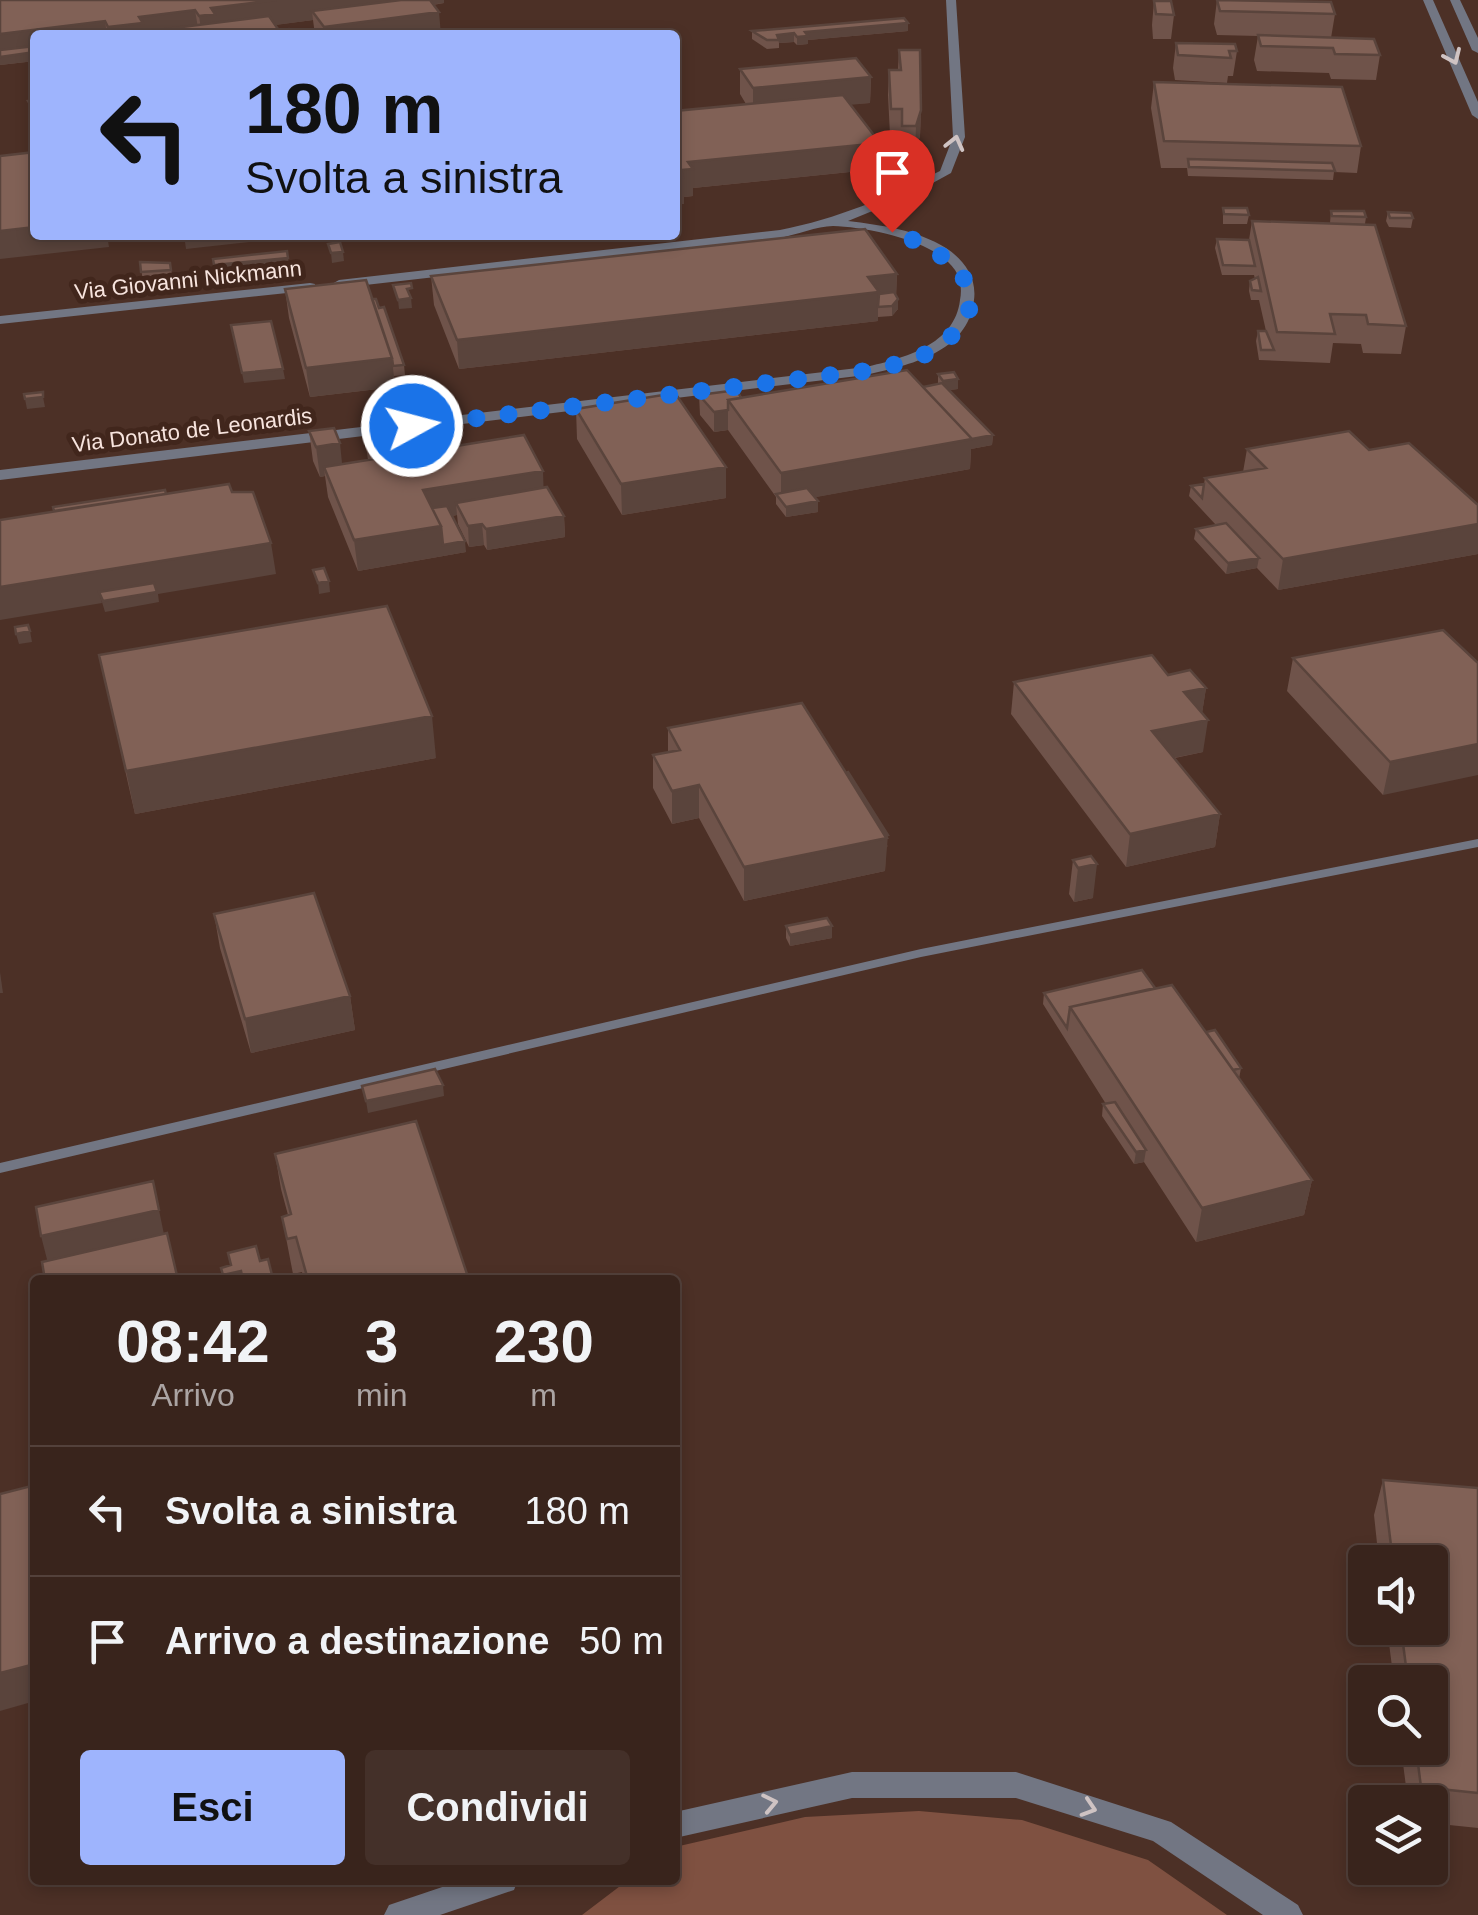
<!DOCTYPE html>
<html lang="it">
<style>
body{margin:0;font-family:Helvetica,sans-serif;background:#443029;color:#f1f3f6;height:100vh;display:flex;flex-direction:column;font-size:38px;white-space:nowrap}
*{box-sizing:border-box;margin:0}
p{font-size:32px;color:#aba4a3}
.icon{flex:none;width:55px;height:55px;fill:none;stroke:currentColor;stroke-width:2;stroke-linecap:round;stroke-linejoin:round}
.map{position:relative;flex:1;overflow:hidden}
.details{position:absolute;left:30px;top:1275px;width:650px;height:610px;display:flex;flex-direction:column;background:#39241c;border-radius:10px;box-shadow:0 5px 15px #0003,0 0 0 2px #53413b}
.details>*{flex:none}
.guide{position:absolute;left:30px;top:30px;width:650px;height:210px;border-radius:10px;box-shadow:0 5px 15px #0003,0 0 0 2px #53413b;background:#9eb4fd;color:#111;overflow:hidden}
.fabs{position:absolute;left:1348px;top:1545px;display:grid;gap:20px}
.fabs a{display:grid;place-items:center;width:100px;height:100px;border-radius:10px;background:#39241c;box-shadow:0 5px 15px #0003,0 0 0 2px #53413b;font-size:50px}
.pin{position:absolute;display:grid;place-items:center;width:85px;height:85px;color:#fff;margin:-102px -42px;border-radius:50% 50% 50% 0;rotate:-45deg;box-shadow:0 0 10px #0007}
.pin .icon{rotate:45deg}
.me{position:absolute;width:110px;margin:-55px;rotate:83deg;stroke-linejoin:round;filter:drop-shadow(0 0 8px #0008)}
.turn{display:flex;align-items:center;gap:35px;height:210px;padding:0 50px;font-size:45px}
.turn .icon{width:130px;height:130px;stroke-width:2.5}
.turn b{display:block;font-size:70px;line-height:85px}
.eta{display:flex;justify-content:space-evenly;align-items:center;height:170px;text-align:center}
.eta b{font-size:60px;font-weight:700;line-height:70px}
.button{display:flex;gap:20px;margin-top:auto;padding:20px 50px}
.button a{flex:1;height:115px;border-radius:10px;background:#9eb4fd;color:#111;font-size:40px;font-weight:700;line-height:115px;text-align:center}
.button a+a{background:#443029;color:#f1f3f6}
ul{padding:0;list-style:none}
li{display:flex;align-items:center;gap:30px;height:130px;padding:0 50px;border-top:2px solid #53413b}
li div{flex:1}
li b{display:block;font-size:38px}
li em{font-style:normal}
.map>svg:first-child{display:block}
.green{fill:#7f5141}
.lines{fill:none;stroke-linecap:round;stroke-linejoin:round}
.service{fill:#727683;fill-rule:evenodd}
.minor{fill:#727683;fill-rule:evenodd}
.tertiary{fill:#727683;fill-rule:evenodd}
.wall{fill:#6f534a}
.shaded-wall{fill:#5a443c}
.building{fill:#816156;stroke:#5a443c;stroke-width:2.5}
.oneway{stroke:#cfc3c3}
.route{stroke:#1a73e8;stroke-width:18;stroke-dasharray:0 32.4}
.labels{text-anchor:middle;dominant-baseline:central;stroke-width:10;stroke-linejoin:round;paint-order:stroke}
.far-street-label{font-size:22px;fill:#f7e4de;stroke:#41261c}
</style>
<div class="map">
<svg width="1478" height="1915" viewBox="0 0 1478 1915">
<rect width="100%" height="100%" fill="#4c3026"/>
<!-- green -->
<path class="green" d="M919,1811L1022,1820L1148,1860L1227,1915H582L628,1880H675V1847L805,1817Z"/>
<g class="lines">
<!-- service -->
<path class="service" d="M1478,839V847L921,957L0,1173V1163L921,949Z"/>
<!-- minor -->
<path class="minor" d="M946,0H956L965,137L951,173L909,196L848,221C881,225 917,230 946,248C964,260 977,277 974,300C968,353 909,365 866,375L0,480V470L866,367C904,358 955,345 960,300C962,290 961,279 955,270C935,240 866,227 833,226C817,226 796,235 780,238L339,288L332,284L339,280L780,230C837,219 888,197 940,171L953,137Z
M310,283L315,284V290L0,324V316Z
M852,1772H1016L1171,1822L1298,1905L1303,1915H1263L1153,1841L1016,1798H852L675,1838V1812Z
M463,1880H518L514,1890L440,1915H384L389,1905Z"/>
<!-- tertiary -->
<path class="tertiary" d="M1423,0H1433L1478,102V119L1472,115Z
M1450,0H1460L1478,38V53L1472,50Z"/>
</g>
<!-- wall -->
<path class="wall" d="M0,0H444V3L433,5L441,35H315L313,20L274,25L278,30L293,35H35V61L0,65Z
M1217,0L1335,14L1331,38L1380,55L1376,80L1331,79L1329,73L1257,71L1254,60L1258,36L1217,35L1214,24Z
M1154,1L1174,15L1171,39H1153L1152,25Z
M908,23V31L808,40V44L797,45L794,42L779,43V48L767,49L752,39V31Z
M1176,43L1237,51L1233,76H1228L1227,83L1175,80L1173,68Z
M899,50L921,110L920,136L915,152H901L900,135H890L888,95L889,70H898Z
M740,69L871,77L870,103L850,104L879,169L693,188V196L684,197V204H675V111L746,104L740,94Z
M1154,82L1361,146L1357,173L1334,172L1333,180L1188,176L1187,168H1161L1151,108Z
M1223,208L1249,215L1247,224H1223Z
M1331,211L1366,217L1365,224L1406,326L1401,354L1363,353L1361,344L1333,343L1330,363L1259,360L1256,341L1258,331H1266L1259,300H1251L1249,291L1250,281L1255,279L1254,275H1222L1215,248L1217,239L1249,240L1252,221L1330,223Z
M1388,212L1413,218L1411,228L1389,227L1386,221Z
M140,262L170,263L173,280L143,281Z
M897,274L896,295L898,299V309L892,316L878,317V321L459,369L434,305L431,276Z
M285,289L372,299L404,365L405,375L394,376L395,387L310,397L289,318Z
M938,374L958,389L949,390L993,435L992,445L971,449L970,469L815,497L818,512L786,517L776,504V497L728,430L714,432L700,415L699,395L741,398L923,387L938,384Z
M576,409L726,467V498L622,515L577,439Z
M309,431L342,464L368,460L365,438L425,451L544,488L564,516L565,537L487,550L484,545L469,547L458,524L457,515L452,516L466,552L358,571L328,497L325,476L320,477L313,461Z
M1247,449L1369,450L1478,505V554L1278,590L1257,568L1226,574L1194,539L1196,529L1216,525L1189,496L1191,486L1204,484L1205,478L1243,472Z
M99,655L436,758L135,814Z
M1293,658L1478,663L1383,795L1287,691Z
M1168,675L1206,688L1202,713L1203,752L1175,758L1220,814L1215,847L1126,867L1011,714L1014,682Z
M668,728L888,846L886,847L885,871L744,901L699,818L672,824L653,788V755L668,752Z
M1091,856L1093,898L1074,902L1069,894L1073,860Z
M214,914L350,996L355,1030L251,1053L220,948Z
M786,926H832V938L790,946L786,938Z
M1155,988L1206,1032L1241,1068L1239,1079L1312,1180L1304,1215L1196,1242L1144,1162L1134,1164L1102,1116L1103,1104H1106L1043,1004L1044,993Z
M275,1154L469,1280H304L302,1272L293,1274L282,1217L288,1215L281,1189Z
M1383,1480L1478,1488V1828L1430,1823V1802H1408L1401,1748H1430V1682H1394L1387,1628H1430V1562H1379L1374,1515Z"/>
<!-- shaded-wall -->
<path class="shaded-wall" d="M276,0H444V3L318,19L312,11L313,20L202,35L199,16L211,8Z
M195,10L199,34L150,31L151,35H109L108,27L139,17Z
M439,12L441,35H324V27Z
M105,21L107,35H35V61L0,65V34Z
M908,23V31L808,40V44L797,45V37L805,32Z
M794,33V42L779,43L777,35Z
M871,77L870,103L753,114V88Z
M921,110L920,136L915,152L916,126Z
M880,143L879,169L693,188V196L684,197V204H675V177L688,162Z
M35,227V235H107L109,247L0,259V231Z
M184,235H294V237L186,249Z
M361,235H414L361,241Z
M343,252L344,261L332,263L331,253Z
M288,258L290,267L215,275L214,265Z
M897,274L896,302L878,304V321L459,369L457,340L868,277Z
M411,298L412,308L399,309L398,300Z
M898,299V309L892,316V306Z
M392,358L395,387L310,397L306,368Z
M283,369L285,379L244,383L242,373Z
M958,379V389L942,391L943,381Z
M429,388L430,398L416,399L415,389Z
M43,397L45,407L27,409L25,399Z
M728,410V430L714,432V412Z
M993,435L992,445L971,449L970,469L784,503L781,500V473Z
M340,443L343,473L324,467L325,476L320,477L316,447Z
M726,467V498L622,515L621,484Z
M543,471L544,501L456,503L457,515L430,520L423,490Z
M818,501V512L786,517V507Z
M564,516L565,537L487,550L486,529Z
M482,524L484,545L469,547L468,526Z
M1478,524V554L1278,590L1283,559Z
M441,526L465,541L466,552L358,571L354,540Z
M271,543L276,574L158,594L159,602L105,612L99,592L102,603L0,620V587Z
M1259,558L1257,568L1226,574L1228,563Z
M329,581L330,592L319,594L318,583Z
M30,631L32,642L19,644L16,634Z
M1206,688L1201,720L1184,692Z
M432,716L436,758L135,814L126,771Z
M1208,720L1203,752L1148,763L1152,731Z
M1478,744V775L1383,795L1390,762Z
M699,785V818L672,824V791Z
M1220,814L1215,847L1126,867L1130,834Z
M888,835L885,871L744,901V867Z
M1097,864L1093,898L1074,902L1078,868Z
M832,926V938L790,946V935Z
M0,972L3,993H0Z
M350,996L355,1030L251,1053L245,1019Z
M443,1085L444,1096L368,1113L366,1101Z
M1146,1150L1144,1162L1134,1164L1136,1152Z
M1312,1180L1304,1215L1196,1242L1202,1208Z
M153,1181L166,1244L50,1271L41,1236Z
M241,1271L242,1280H224L223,1275Z
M35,1664V1701L0,1711V1673Z"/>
<!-- building -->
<path class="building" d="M0,0H276L211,8L215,14L199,16L195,10L139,17L143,23L108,27L105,21L0,34Z
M401,0H430L439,12L324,27L312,11Z
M1217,0L1331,2L1335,14L1220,11Z
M1154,1H1171L1174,15L1156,14Z
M269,16L280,32L275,33L276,35H153L150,31Z
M904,18L908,23L805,32L808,36L797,37L794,33L777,35L779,40H767L752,31Z
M289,29L293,35H280L278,30Z
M1258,35L1374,39L1380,55L1335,54L1333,48L1261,46Z
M1176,43L1235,44L1237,51H1229L1231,58L1178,55Z
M35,46V52L0,57V50Z
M899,50H920L921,110L916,126H902V109H891L889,70H901Z
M856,58L871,77L753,88L740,69Z
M1154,82L1342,87L1361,146L1164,141Z
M843,95L880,143L688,162L693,169L680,170L683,177H675V111Z
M35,100V111H34L28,101Z
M35,152V227L0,231V156Z
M1188,159L1332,163L1335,171L1189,167Z
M1223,208H1247L1249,215L1224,214Z
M1331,211H1364L1366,217L1332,216Z
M1388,212L1411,213L1413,218H1390Z
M1252,221L1375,225L1406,326L1368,324L1366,315L1330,314L1335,334L1277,332Z
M865,229L897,274L868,277L879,292L457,340L431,276Z
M1217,239L1249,240L1255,266L1223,265Z
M340,242L343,252L331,253L328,244Z
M287,251L288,258L214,265L213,259Z
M140,262L170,263L171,270L141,272Z
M1258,277L1261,291L1252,290L1250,281Z
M366,280L392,358L306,368L285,289Z
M411,283L412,288L407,289L411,298L398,300L393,285Z
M894,292L898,299L892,306L878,307L879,294Z
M372,299H376L379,308L384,307L404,365L393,366L392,358Z
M271,321L283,369L242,373L231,325Z
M1258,331H1266L1274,350H1261Z
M907,370L972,439L781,473L728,400Z
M954,372L958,379L943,381L938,374Z
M425,376L429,388L415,389L410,378Z
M942,383L993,435L972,439L923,387Z
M737,390L741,398L728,400V410L714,412L699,395Z
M43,392V397L25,399L24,394Z
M675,393L726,467L621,484L576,409Z
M334,428L340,443L316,447L309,431Z
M416,430L425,451L524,435L543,471L423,490L441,526L354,540L324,467L374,459L365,438Z
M1349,431L1369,450L1409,443L1478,505V524L1283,559L1205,478L1266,468L1247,449Z
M229,484L232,492H253L271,543L0,587V520Z
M1204,484L1202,498L1191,486Z
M547,487L564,516L486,529L482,524L468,526L456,503Z
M807,488L818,501L786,507L776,494Z
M165,490L166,494L54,511L53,507Z
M447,506L465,541L443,545L441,526L432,508Z
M1226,523L1259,558L1228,563L1196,529Z
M324,568L329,581L318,583L313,570Z
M154,583L157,592L103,601L99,592Z
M387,606L432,716L126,771L99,655Z
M28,625L30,631L16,634L15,627Z
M1443,630L1478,663V744L1390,762L1293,658Z
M1152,655L1168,675L1190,670L1206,688L1184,692L1208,720L1152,731L1220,814L1130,834L1014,682Z
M802,703L887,838L744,867L699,785L672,791L653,755L680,750L668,728Z
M848,772L888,835L885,836L846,773Z
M1091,856L1097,864L1078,868L1073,860Z
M314,893L350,996L245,1019L214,914Z
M827,918L832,926L790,935L786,926Z
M1142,970L1155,988L1070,1007L1067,1028L1044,993Z
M1172,985L1312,1180L1202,1208L1070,1007Z
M1215,1030L1241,1068L1233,1070L1206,1032Z
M435,1069L443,1085L366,1101L362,1086Z
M1115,1102L1146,1150L1136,1152L1103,1104Z
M416,1121L469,1280H308L296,1237L287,1239L282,1217L291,1214L275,1154Z
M153,1181L159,1210L41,1236L36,1207Z
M167,1233L178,1280H45L42,1262Z
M256,1246L260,1261L268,1259L273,1279L243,1280L241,1271L223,1275L221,1268L231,1265L228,1253Z
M1383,1480L1478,1488V1793L1421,1787L1416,1748H1430V1682H1408L1401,1628H1430V1562H1393Z
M35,1485V1664L0,1673V1494Z"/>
<!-- one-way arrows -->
<defs><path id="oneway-chevron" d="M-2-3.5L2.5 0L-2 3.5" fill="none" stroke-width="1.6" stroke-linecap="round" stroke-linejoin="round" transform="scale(2.5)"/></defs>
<g class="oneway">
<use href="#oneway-chevron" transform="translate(1453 57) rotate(66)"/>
<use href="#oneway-chevron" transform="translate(955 143) rotate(-76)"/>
<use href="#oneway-chevron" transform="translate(770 1803) rotate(-12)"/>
<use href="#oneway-chevron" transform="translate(1089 1808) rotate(18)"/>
</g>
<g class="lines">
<!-- route -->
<path class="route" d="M412,426L866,371C888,366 913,362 933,350C1011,300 952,251 892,232"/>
</g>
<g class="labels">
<!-- far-street labels -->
<g class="far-street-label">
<text transform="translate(188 280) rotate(-6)">Via Giovanni Nickmann</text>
<text transform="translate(192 430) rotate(-7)">Via Donato de Leonardis</text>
</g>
</g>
</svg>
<div class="fabs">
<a><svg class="icon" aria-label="sound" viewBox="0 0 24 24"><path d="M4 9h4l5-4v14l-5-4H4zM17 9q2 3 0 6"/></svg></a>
<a><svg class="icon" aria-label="search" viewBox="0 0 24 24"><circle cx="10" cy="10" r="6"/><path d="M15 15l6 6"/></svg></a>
<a><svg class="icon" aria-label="layers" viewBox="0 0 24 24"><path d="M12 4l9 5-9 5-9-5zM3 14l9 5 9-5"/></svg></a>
</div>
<div class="pin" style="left:892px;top:232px;background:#d93025"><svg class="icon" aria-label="arrive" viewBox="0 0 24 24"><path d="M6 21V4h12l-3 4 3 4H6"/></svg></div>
<svg class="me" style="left:412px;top:426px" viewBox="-20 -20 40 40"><circle r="17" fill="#1a73e8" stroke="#fff" stroke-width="3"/><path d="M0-11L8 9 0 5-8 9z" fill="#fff"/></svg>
<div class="guide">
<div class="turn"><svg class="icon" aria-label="left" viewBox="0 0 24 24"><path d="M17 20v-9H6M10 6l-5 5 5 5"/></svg><div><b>180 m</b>Svolta a sinistra</div></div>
</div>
<section class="details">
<div class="eta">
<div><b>08:42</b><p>Arrivo</p></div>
<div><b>3</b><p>min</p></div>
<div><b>230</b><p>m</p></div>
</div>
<ul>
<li><svg class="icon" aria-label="left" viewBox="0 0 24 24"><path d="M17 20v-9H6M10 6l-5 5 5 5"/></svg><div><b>Svolta a sinistra</b></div><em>180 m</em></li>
<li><svg class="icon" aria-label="arrive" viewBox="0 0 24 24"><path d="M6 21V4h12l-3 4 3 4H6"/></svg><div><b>Arrivo a destinazione</b></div><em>50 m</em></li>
</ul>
<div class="button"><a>Esci</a><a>Condividi</a></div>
</section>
</div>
